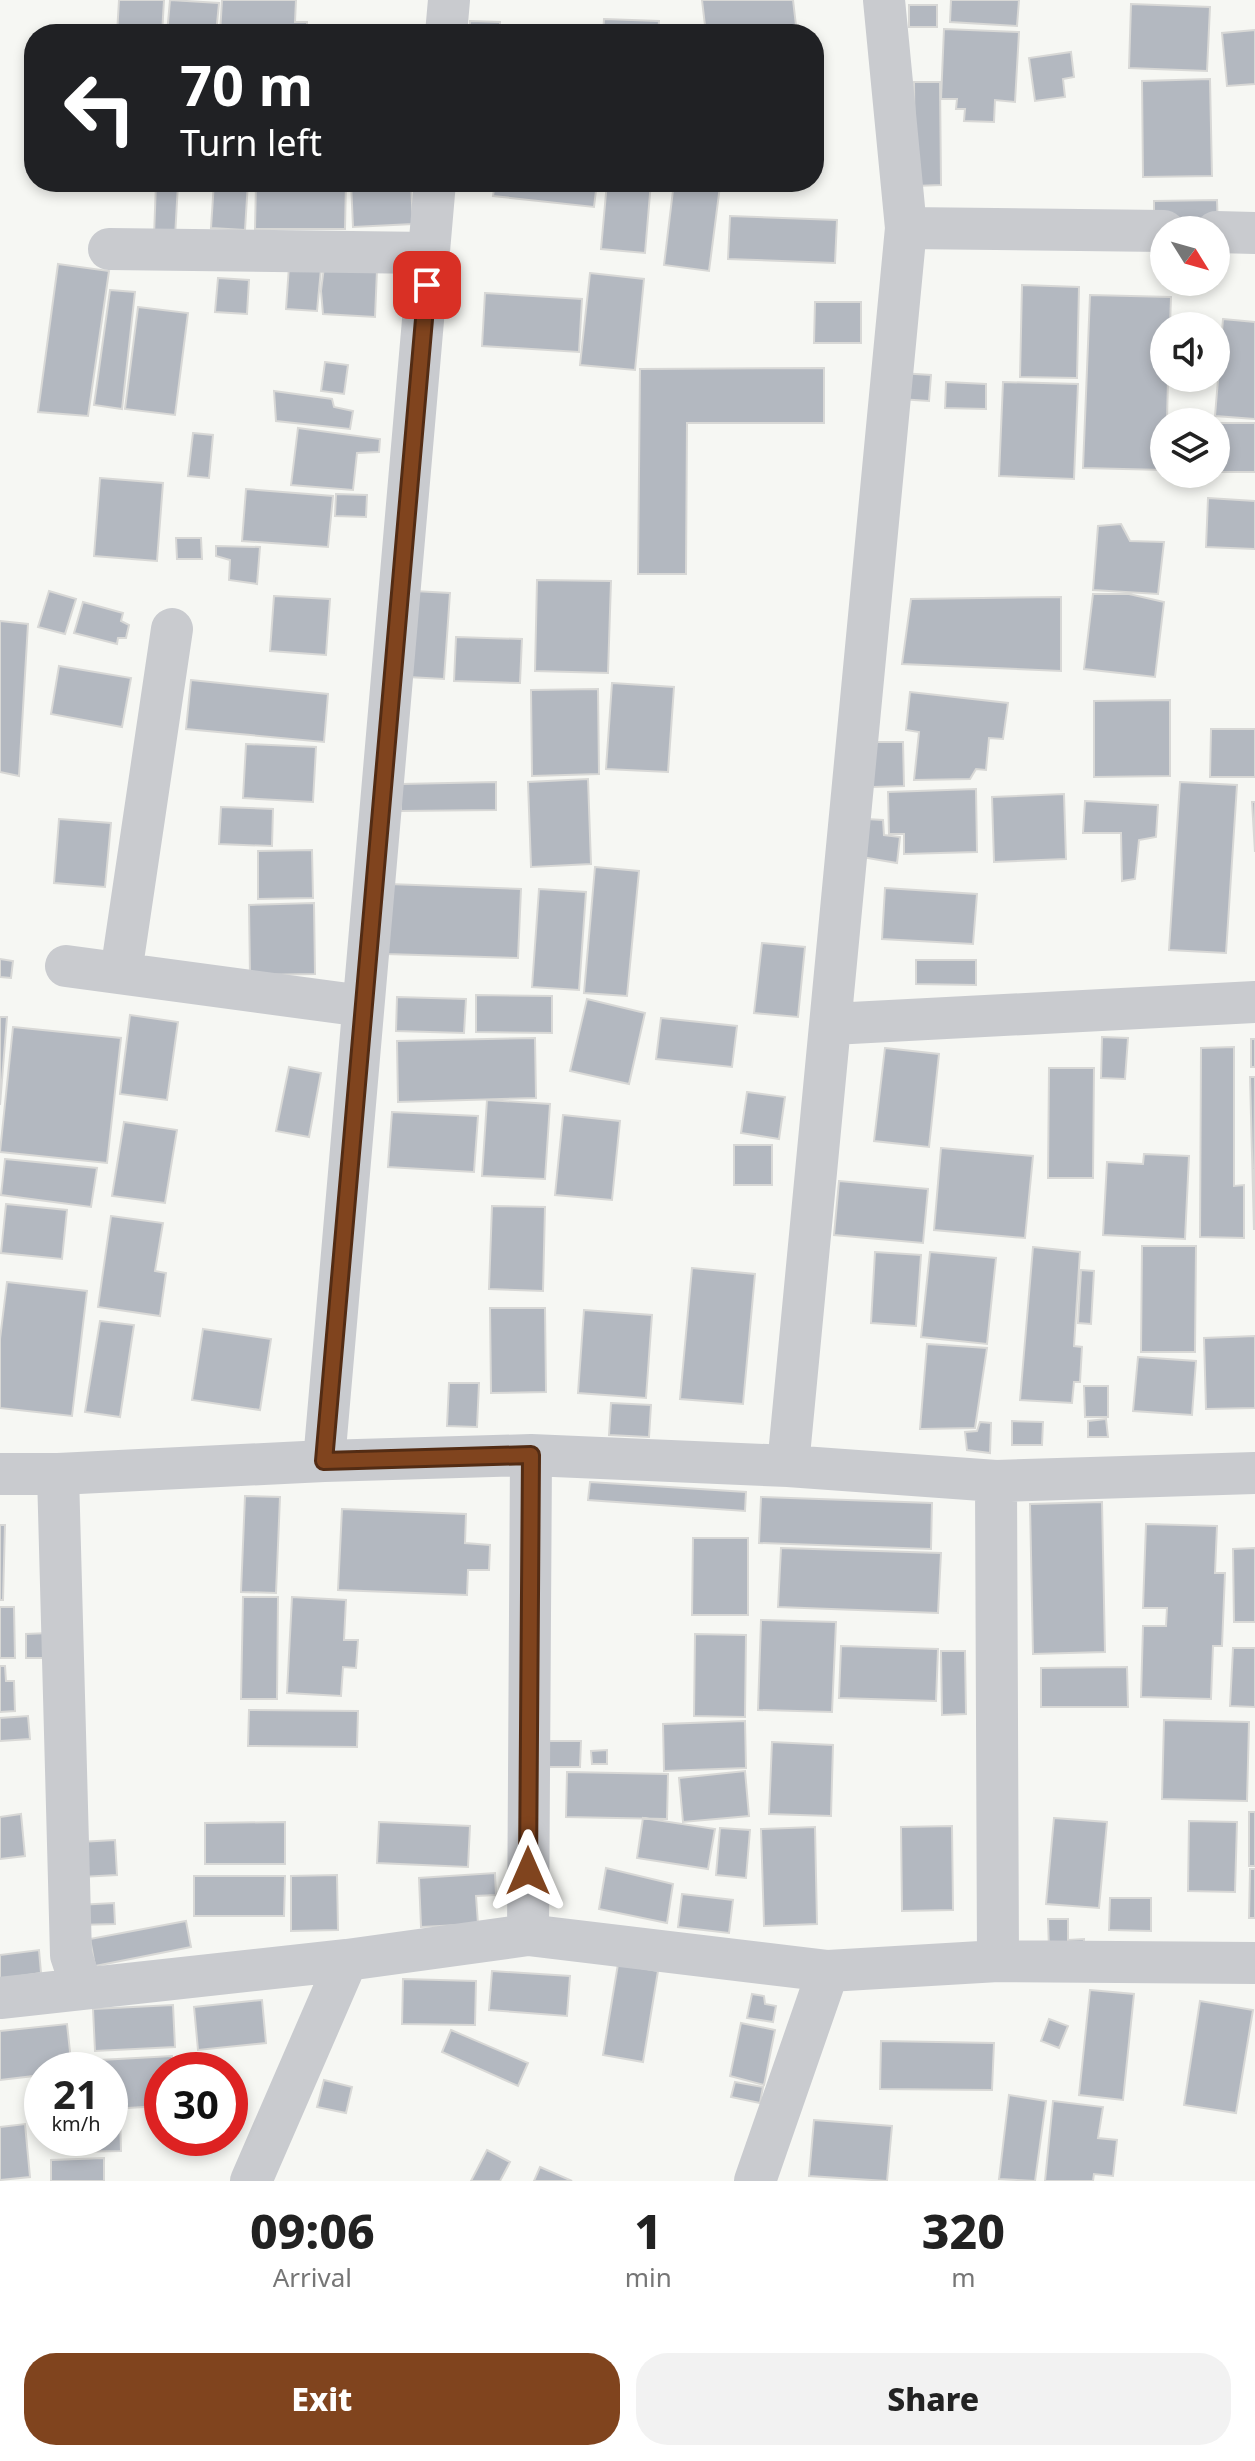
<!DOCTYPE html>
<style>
body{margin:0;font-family:"Noto Sans",sans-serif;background:#f2f2f2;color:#222;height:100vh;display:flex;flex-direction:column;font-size:30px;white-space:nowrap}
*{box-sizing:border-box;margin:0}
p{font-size:26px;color:#767676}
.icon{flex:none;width:44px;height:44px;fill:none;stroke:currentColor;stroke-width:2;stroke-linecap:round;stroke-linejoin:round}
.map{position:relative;height:2181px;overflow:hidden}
.drawer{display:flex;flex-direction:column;background:#fff;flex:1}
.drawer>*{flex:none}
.guide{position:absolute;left:24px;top:24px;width:800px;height:168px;border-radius:32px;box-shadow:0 4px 12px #0003;background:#202124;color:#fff;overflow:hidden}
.needle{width:52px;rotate:127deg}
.controls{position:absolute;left:1150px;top:216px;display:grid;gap:16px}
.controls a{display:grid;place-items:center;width:80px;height:80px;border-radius:50%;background:#fff;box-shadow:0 4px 12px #0003;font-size:40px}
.speed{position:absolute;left:24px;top:2052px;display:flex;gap:16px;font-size:40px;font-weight:700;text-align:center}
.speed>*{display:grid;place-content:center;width:104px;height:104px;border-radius:50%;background:#fff;box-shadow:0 4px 12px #0003;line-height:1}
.speed small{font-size:20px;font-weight:400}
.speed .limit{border:12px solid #d22;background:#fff;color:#111}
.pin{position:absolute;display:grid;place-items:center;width:68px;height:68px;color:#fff;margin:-34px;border-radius:16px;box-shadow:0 4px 12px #0006}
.me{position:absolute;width:88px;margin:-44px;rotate:0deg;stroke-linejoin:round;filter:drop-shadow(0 0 6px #0008)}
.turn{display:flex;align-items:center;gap:28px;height:168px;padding:0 24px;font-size:36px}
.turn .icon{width:104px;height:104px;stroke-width:2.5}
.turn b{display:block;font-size:56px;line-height:68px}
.eta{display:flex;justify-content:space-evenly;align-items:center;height:136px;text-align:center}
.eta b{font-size:48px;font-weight:800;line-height:56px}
.button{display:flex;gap:16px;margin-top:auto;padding:16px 24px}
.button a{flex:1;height:92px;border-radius:32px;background:#80441e;color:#fff;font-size:32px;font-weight:800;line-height:92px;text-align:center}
.button a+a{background:#f2f2f2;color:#222}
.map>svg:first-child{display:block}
.building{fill:#b3b8c0;stroke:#d8d8d6;stroke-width:2}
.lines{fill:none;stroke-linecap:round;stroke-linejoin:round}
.minor{stroke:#c9cbcf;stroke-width:42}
.route-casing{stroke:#532c14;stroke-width:20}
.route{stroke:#80441e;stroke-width:14}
</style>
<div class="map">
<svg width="1255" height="2181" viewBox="0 0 1255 2181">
<rect width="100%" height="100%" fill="#f6f7f3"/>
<!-- building -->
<path class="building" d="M119,0H164L162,34H117Z
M170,0L219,3L216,34H167Z
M222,0H296L295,22H307V34H220Z
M702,0H793L797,34H706Z
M951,0H1019L1017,26L950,22Z
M1131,4L1210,7L1207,71L1129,68Z
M909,5H937V27H909Z
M604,19L659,21L658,34H603Z
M470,21L500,22V34H469Z
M944,29L1019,32L1015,102L995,100L994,122L964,121L965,109H956L957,99H941Z
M1255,30V84L1227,86L1222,33Z
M1071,52L1074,77L1063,79L1065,97L1035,101L1029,58Z
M1210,79L1212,176L1143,177L1142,81Z
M914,82H940L941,185L915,186Z
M214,182H248L245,230L211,228Z
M256,182H346L345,229H255Z
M351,182H411L413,224L353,227Z
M495,182H597L594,207L493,196Z
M607,182H651L645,253L601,249Z
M674,182L720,186L709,271L664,265Z
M156,183L178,184L175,237L154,236Z
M1217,200L1218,228L1154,229V201Z
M730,216L837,220L835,263L728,259Z
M58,264L109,271L88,416L38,412Z
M289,266L321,269L317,311L286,309Z
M324,267L377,270L375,317L323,314L321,291Z
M590,273L644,279L635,370L580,365Z
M218,278L249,280L247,314L215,312Z
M1022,285L1079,287L1077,378L1020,377Z
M110,290L135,292L122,409L94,405Z
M485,293L582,299L579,352L482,346Z
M1090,295L1171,297L1170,326H1164V378H1168L1167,422H1164V470L1083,468Z
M815,302H861V343H814Z
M138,307L188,313L175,415L125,409Z
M1223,319L1255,322V419L1215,416Z
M325,362L348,365L344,394L321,391Z
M824,368V423H687L686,574H638L640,369Z
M900,373L931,375L929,401L899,399Z
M946,382L986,384V409L945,408Z
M1003,382L1078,384L1074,479L999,476Z
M274,391L332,399L334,407L353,411L350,429L276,421Z
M1216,423H1255V472H1216Z
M298,428L380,439L379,452L357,453L353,490L291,485Z
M193,433L213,435L209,478L188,476Z
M100,478L163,483L157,561L94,556Z
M246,489L333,496L328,547L242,541Z
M336,494L367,495L366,517L335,516Z
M1208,498L1255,501V549L1206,547Z
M1121,524L1130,541L1164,542L1158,594L1093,590L1098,526Z
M176,538H201L202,559H177Z
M216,546L260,547L257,584L229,580L230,560L216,556Z
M537,580L611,581L608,673L535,671Z
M49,591L76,599L65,634L38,627Z
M414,591L450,593L444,679L408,677Z
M1093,594H1129L1164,602L1155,677L1084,669Z
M274,596L330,599L326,655L270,651Z
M1061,597V671L902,664L911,599Z
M83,602L123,613L121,621L129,625L126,638H118L117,644L74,633Z
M0,621L28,624L19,776L0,772Z
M456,637L522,639L520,683L454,681Z
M59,666L131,678L122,727L51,714Z
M191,680L328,694L324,742L186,729Z
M612,683L674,687L668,772L606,769Z
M598,689L599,774L532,776L531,690Z
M910,692L1008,703L1003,739L989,738L986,770L976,769L970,779L914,780L919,732L906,730Z
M1170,700V776L1094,777V701Z
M1211,729H1255V777H1210Z
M872,742H903L904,786L873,787Z
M246,744L316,747L313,802L243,798Z
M588,779L591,864L531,867L528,782Z
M496,782V810L401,811V784Z
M1180,782L1237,785L1226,953L1169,950Z
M976,789L977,852L904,854V834H889L888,792Z
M1064,794L1066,859L994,862L992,797Z
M1085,801L1158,805L1156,837L1139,840L1135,879L1122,881L1121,833H1083Z
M1252,802H1255V852Z
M221,807L273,809L272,846L219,844Z
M59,819L111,823L105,887L54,883Z
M866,819L883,820L884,835L900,837L897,863L856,856Z
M312,850L313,898L258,899V851Z
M595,867L639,871L627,996L584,993Z
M389,884L521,889L518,958L386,954Z
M885,888L977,894L973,944L882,939Z
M539,889L586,892L579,990L532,987Z
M314,903L315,974L250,975L249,905Z
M762,943L805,947L798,1017L754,1013Z
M0,959L13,961L11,978L0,977Z
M916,960H976V985L916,984Z
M476,995L552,996V1033L476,1032Z
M397,997L466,999L464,1033L396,1031Z
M587,999L645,1013L629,1084L570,1071Z
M130,1015L178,1022L167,1100L120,1094Z
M0,1017H7L0,1105Z
M661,1018L737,1026L732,1067L656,1059Z
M13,1027L121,1038L107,1163L0,1152Z
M1102,1037L1128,1038L1125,1079L1101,1078Z
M535,1038L536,1098L398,1102L397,1041Z
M1251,1039H1255V1067H1251Z
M1234,1047V1186L1244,1185V1238L1200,1237L1201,1048Z
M885,1048L939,1054L929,1147L874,1141Z
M289,1067L321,1073L309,1137L276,1131Z
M1049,1068H1094L1093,1178H1048Z
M1250,1077H1255L1254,1230Z
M747,1092L785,1097L779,1139L741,1133Z
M487,1100L550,1104L545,1179L482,1176Z
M392,1112L478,1116L474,1172L388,1167Z
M563,1115L620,1121L612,1200L555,1195Z
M124,1122L177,1130L165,1203L112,1196Z
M734,1145H772V1185H734Z
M941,1148L1033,1156L1025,1238L934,1230Z
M1144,1154L1189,1156L1185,1239L1103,1235L1107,1162L1143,1164Z
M5,1159L97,1168L91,1207L1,1195Z
M839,1181L928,1189L923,1243L834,1235Z
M6,1204L67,1210L62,1259L1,1253Z
M492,1206L545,1207L543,1291L489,1289Z
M111,1216L163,1223L155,1271L166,1273L160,1316L98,1307Z
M1142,1246H1196L1195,1352H1141Z
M1033,1247L1080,1252L1074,1346L1082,1347L1080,1382H1074L1072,1403L1020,1400Z
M875,1252L921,1255L916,1326L871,1323Z
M930,1252L996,1258L987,1344L921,1337Z
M692,1268L755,1274L743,1404L680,1399Z
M1081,1270L1094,1271L1091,1324L1078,1323Z
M7,1282L87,1291L72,1416L0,1408V1339Z
M490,1308H545L546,1392L491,1393Z
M584,1310L652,1315L646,1398L578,1393Z
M100,1321L134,1325L120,1417L85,1412Z
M203,1329L271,1339L260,1410L192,1400Z
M1255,1336V1408L1206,1409L1204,1338Z
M927,1344L987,1348L975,1428L920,1429Z
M1138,1357L1196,1361L1192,1415L1133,1411Z
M449,1383H479L477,1427L447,1426Z
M1084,1386H1108V1417H1085Z
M611,1403L651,1405L649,1437L609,1435Z
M1106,1419L1108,1437H1088V1421Z
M1012,1421L1043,1422L1042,1445H1012Z
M980,1422L991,1423L990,1453L967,1450L965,1432L977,1431Z
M590,1482L746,1492L745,1511L588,1500Z
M245,1496L280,1497L276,1593L241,1592Z
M761,1497L932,1503L931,1549L759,1543Z
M1102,1502L1105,1652L1033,1654L1030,1504Z
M342,1509L466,1514L465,1543L490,1545L489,1570H468L467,1595L338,1590Z
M1146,1524L1217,1526L1215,1573H1225L1222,1646H1213L1211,1699L1141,1697L1143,1626H1166L1167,1608H1143Z
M0,1525H5L3,1600H0Z
M693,1538H748V1615H692Z
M781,1548L941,1553L938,1613L778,1607Z
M1255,1548V1622H1234L1233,1549Z
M243,1597H278L277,1699H241Z
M292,1597L346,1600L344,1640H358L356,1668L343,1667L341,1696L287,1693Z
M0,1607H14L15,1658H0Z
M761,1620L836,1622L832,1712L758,1710Z
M49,1633V1658H26V1634Z
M695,1634L746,1635L745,1717L694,1716Z
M841,1646L938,1649L936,1701L839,1698Z
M1233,1648H1255V1707L1230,1706Z
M941,1651H965L966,1714L942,1715Z
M0,1666H5L6,1681H14L15,1711L0,1712Z
M1127,1667L1128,1707H1041V1668Z
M249,1710L358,1711L357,1747L248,1746Z
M28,1716L30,1739L0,1741V1718Z
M1164,1720L1249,1722L1247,1801L1162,1799Z
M745,1721L746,1768L664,1771L663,1724Z
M547,1741H581L580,1767H546Z
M772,1742L833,1745L831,1816L769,1814Z
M607,1750V1764H592L591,1751Z
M745,1771L749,1816L683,1822L679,1778Z
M567,1772L668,1774L667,1819L566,1817Z
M1249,1812H1255V1866H1249Z
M21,1814L25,1856L0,1859V1817Z
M643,1818L715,1829L708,1869L637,1858Z
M1054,1818L1107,1822L1099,1908L1046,1904Z
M1189,1821L1237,1822L1235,1892L1188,1891Z
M285,1822V1864H205V1823Z
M379,1822L470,1826L468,1867L377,1863Z
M952,1826L953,1910L902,1911L901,1827Z
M815,1827L817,1924L764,1926L761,1829Z
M720,1828L750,1830L746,1878L716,1875Z
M115,1840L117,1875L81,1877L79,1842Z
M606,1868L673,1884L667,1923L599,1909Z
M1250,1869H1255V1918H1249Z
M495,1873L496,1895L476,1896L478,1924L421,1927L419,1878Z
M337,1875L338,1930L291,1931V1876Z
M194,1876H285L284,1916H194Z
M682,1894L733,1900L729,1933L678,1927Z
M1110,1898H1151V1931L1109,1930Z
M114,1903L115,1924L77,1925V1905Z
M1048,1919H1068V1940L1084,1939V1949L1049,1950Z
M186,1921L191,1947L95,1966L90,1939Z
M39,1950L41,1973L0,1979V1955Z
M618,1964L658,1971L643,2062L603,2055Z
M492,1971L570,1976L567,2016L489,2010Z
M403,1979L476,1981L475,2025L402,2024Z
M1090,1990L1134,1994L1123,2100L1079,2095Z
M752,1994L764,1996L765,2004L776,2006L773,2022L747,2018Z
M262,2000L266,2043L198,2050L194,2007Z
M1200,2001L1253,2010L1236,2113L1184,2105Z
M173,2005L175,2047L95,2051L93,2009Z
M1049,2019L1068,2026L1059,2048L1041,2041Z
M741,2023L775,2030L764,2085L730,2076Z
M67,2024L72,2070H42V2075L0,2080V2031Z
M451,2030L528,2063L518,2086L442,2052Z
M881,2041L994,2043L992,2090L880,2089Z
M172,2056L173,2070H162V2106L110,2109V2070H100V2060Z
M324,2080L352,2087L346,2113L317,2107Z
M735,2082L763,2087L760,2103L731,2097Z
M1009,2095L1046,2101L1035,2181L999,2179Z
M1053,2101L1103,2107L1098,2138L1117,2140L1113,2176L1094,2174L1093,2181H1045Z
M110,2114H120L121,2151L65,2152L64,2138H110Z
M814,2120L892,2126L887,2181L809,2176Z
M25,2124L30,2177L0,2180V2127Z
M487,2150L510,2162L500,2181H471Z
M104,2158V2181H51V2160Z
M540,2167L572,2181H534Z"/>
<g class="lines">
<!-- minor -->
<path class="minor" d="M446,34L449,0
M906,228L1164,231
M1216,232L1255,233
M109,249L429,253
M66,966L363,1006
M121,973L172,629
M832,1024L1255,1002
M324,1461L435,182
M788,1466L906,228L884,0
M0,1474H58
M996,1481L998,1961
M528,1935L531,1455
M82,1988L71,1955L58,1474L324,1461L531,1455L788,1466L996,1481L1255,1473
M0,1998L347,1960L528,1935L828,1971L998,1961L1255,1963
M251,2181L347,1960
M755,2181L828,1971"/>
</g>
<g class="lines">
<defs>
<path id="route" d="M427,285L324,1461L531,1455L528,1871"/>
</defs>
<!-- route casing -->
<use href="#route" class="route-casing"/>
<!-- route -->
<use href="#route" class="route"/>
</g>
</svg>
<div class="controls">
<a><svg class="needle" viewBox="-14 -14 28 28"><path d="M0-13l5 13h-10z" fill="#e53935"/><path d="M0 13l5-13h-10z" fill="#767676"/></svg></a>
<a><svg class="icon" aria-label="sound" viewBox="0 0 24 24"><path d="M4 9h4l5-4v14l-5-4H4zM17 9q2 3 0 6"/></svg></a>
<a><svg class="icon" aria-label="layers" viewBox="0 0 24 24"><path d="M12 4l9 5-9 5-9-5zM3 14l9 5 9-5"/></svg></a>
</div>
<div class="speed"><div>21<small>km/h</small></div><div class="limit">30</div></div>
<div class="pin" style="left:427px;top:285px;background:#d93025"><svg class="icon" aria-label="arrive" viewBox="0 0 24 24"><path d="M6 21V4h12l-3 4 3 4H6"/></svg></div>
<svg class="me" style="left:528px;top:1871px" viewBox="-20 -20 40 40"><path d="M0-17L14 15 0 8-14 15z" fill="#80441e" stroke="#fff" stroke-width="4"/></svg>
<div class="guide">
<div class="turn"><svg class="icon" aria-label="left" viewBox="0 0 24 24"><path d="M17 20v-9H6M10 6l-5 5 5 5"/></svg><div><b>70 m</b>Turn left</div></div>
</div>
</div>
<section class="drawer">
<div class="eta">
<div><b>09:06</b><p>Arrival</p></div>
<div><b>1</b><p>min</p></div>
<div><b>320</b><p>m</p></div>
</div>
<div class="button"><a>Exit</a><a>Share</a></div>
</section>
